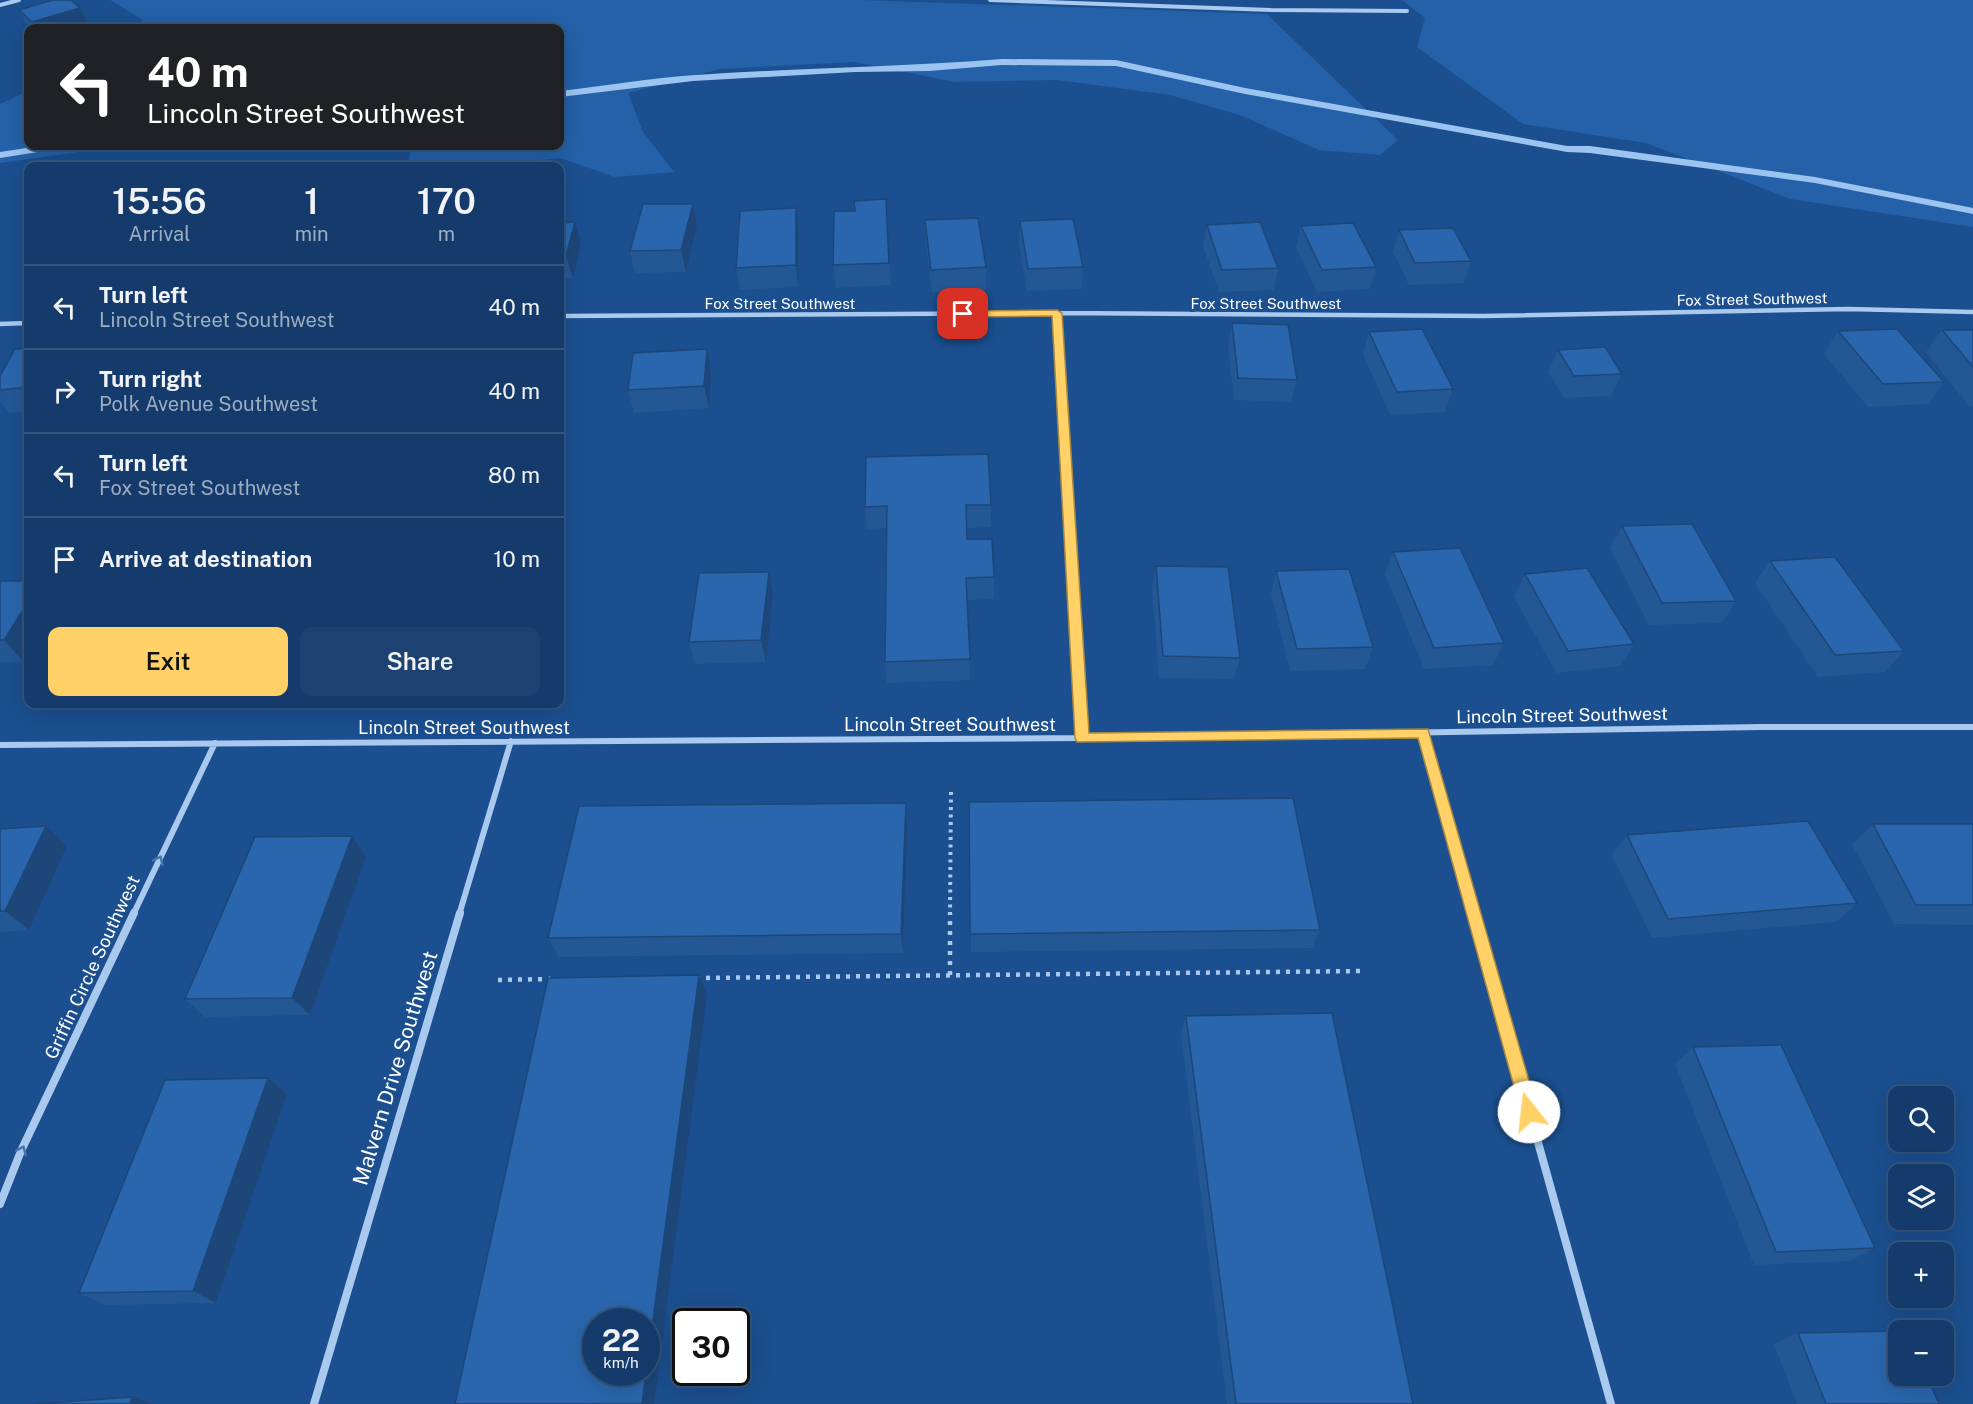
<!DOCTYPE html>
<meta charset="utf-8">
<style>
body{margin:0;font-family:"Public Sans",sans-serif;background:#1d4271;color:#f1f3f6;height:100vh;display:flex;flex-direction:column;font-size:22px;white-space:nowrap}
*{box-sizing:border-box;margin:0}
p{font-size:20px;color:#9dadc1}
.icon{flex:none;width:33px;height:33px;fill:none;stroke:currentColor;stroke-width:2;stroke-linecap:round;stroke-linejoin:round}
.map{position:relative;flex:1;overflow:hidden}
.panel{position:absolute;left:24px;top:162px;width:540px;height:546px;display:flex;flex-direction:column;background:#143b6b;border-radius:12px;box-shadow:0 6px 24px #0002,0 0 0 2px #33557e}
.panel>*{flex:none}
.guide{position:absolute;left:24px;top:24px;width:540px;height:126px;border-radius:12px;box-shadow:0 6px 24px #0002,0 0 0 2px #33557e;background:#202124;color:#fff;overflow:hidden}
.tools{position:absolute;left:1888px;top:1086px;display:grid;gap:12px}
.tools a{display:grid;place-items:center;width:66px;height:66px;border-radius:12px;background:#143b6b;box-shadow:0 6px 24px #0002,0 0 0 2px #33557e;font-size:30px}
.speed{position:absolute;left:582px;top:1308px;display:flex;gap:12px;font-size:30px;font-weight:700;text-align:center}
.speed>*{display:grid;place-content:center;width:78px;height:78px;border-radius:50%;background:#143b6b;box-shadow:0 6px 24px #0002,0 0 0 2px #33557e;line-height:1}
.speed small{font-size:15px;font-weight:400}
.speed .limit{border:3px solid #111;border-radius:9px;background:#fff;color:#111}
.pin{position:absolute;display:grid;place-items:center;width:51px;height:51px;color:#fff;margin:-26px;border-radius:12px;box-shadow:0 3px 9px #0006}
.me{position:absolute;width:66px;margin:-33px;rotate:344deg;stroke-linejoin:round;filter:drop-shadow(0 0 4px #0008)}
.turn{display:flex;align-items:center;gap:21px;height:126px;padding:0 24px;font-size:27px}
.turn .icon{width:78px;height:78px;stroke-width:2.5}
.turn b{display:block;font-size:42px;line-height:51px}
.eta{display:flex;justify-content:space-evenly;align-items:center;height:102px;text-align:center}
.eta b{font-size:36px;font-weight:600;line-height:42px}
.button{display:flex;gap:12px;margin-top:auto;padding:12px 24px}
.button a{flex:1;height:69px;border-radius:12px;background:#ffd166;color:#111;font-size:24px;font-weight:600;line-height:69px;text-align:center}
.button a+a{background:#1d4271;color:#f1f3f6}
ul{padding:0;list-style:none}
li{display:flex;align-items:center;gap:18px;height:84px;padding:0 24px;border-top:2px solid #33557e}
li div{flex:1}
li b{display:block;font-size:22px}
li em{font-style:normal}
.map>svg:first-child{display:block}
.green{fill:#2461a8}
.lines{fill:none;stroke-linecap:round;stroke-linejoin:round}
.stream{fill:#9cc4f0;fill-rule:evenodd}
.path-far1{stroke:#a9c9ee;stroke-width:4;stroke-dasharray:3 4.5;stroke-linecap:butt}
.path{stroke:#a9c9ee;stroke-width:4.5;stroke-dasharray:4 6;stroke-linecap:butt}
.street-far3{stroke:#a9c9ee;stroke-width:4}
.street-far2{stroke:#a9c9ee;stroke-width:4.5}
.street-far1{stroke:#a9c9ee;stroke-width:6}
.street{stroke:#a9c9ee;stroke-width:8}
.wall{fill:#245895}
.shaded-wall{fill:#1d4779}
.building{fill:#2a66ad;stroke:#1d4779;stroke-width:1.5}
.oneway{stroke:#4674ac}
.route{fill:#ffd166;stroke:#a68842;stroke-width:1.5}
.labels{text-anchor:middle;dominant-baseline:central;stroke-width:6;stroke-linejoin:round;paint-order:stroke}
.far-street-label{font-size:15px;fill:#fff;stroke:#1b4f8f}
.street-label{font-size:18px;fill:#fff;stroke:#1b4f8f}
.near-street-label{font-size:21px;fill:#fff;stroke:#1b4f8f}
</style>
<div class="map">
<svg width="1973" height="1404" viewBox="0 0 1973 1404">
<rect width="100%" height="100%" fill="#1b4f8f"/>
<!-- green -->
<path class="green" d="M110,0H861L1267,14L1398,140L1380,155L1319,150L1240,115L1170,95L1057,80L955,82L854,62L721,69L628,93L643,132L674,172L615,177L560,158L507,163L505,166H407L412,146H560V28H136L143,20Z
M1402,0H1973V227L1790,199L1646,143L1523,124L1417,47L1425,18Z
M28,91V146H164L86,151L0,163V104Z"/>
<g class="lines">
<!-- stream -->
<path class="stream" d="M1002,59L1116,60L1245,88L1567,146H1590L1815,177L1973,208V214L1815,183L1590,153L1567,152L1245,94L1116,66L1002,65L929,71L855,72L693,81L560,97V91C605,86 651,78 696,75C798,68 900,67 1002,59Z
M40,146H62L57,149L0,158V152Z"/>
<!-- path-far1 -->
<path class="path-far1" d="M950,915L951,788"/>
<!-- path -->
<path class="path" d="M950,975V913
M696,978L1363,971
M498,980L551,979"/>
<!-- street-far3 -->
<path class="street-far3" d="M990,0L1271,10L1407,11
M0,5L19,0"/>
<!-- street-far2 -->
<path class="street-far2" d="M1057,313L1070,532
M560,316L1057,313L1484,316L1849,309L1973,312
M0,324L28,323"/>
<!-- street-far1 -->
<path class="street-far1" d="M1070,531L1082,738
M1423,732L1474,915
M0,745L1082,738L1762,727H1973
M133,915L215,743
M459,915L511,741"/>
<!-- street -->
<path class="street" d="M1474,913L1611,1404
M0,1204L21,1151L134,913
M314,1404L460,913"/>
</g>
<!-- wall -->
<path class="wall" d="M80,8L91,28H29L19,10Z
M886,199L891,285L836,288L833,265L855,211Z
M796,208L799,230L798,287L740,290L736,268Z
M925,220L986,267V290L932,292L926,242Z
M1020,221L1083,267L1082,289L1027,291L1019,243Z
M560,223L581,244L573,278H560Z
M697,225L686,272L635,273L630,251Z
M1207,225L1278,268L1274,290L1219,292L1203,246Z
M1301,226L1376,267L1370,289L1317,292L1296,247Z
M1399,230L1471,261L1464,283L1409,285L1393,252Z
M1232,323L1297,380L1291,402L1234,400L1228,346Z
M1942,330H1973V406H1969L1926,352Z
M1838,331L1944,382L1928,404L1868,407L1824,354Z
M1369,332L1453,389L1445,412L1390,415L1363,354Z
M28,348V411L9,413L0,401V376Z
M1558,350L1622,374L1611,396L1564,398L1548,372Z
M711,371L709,408L634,413L628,390Z
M866,457L991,505V527L967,528V539L994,577V599L967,600L970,680L887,683L885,662L886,528L867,529L865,507Z
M1622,526L1736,601L1722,623L1649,625L1610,548Z
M1393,552L1504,643L1493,665L1424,669L1385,574Z
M1770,561L1904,651L1885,672L1818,677L1755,583Z
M1156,566L1240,658L1234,679L1159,678L1152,588Z
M1276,571L1373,647L1365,669L1290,671L1271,593Z
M769,572L773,594L766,662L695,664L689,642Z
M1525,574L1634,644L1621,666L1556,673L1514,597Z
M0,581L24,662H0Z
M969,802L1320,930L1312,948L971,952Z
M906,803L907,823L903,953L559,957L548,938Z
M1873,824H1973V925L1894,924L1852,844Z
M0,829L67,846L29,930L0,932Z
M1627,835L1857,903L1836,922L1652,938L1612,855Z
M366,857L310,1015L205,1017L185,999Z
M1186,1016L1413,1404H1227L1181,1034Z
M1693,1047L1875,1248L1849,1261L1754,1265L1675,1064Z
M268,1078L287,1094L216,1303L106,1305L79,1293Z
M1798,1333L1939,1404H1797L1774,1344Z"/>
<!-- shaded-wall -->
<path class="shaded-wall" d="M80,8L91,28H36L32,22Z
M693,204L697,225L686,272L681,250Z
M796,208L799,230L798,287L796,265Z
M575,222L581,244L573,278L566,256Z
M707,349L711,371L709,408L704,386Z
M769,572L773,594L766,662L761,640Z
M28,602V655L24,662L4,640Z
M906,803L907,823L903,953L901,934Z
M46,826L67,846L29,930L5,911Z
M352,836L366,857L310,1015L292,998Z
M699,975L707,994L654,1404H642Z
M268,1078L287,1094L216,1303L193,1291Z
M132,1397L152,1404H130Z"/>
<!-- building -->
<path class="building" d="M53,0H71L80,8L32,22L19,10Z
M886,199L889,263L833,265L834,211H855L854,201Z
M643,204H693L681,250L630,251Z
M796,208V265L736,268L740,211Z
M978,218L986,267L931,270L925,220Z
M1073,219L1083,267L1028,269L1020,221Z
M575,222L566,256H560V223Z
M1260,222L1278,268L1222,270L1207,225Z
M1353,223L1376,267L1322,270L1301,226Z
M1453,228L1471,261L1415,263L1399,230Z
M1232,323L1288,325L1297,380L1238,378Z
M1422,329L1453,389L1397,392L1369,332Z
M1897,329L1944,382L1883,384L1838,331Z
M1942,330H1973V367Z
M1605,347L1622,374L1574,376L1558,350Z
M28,348V387L0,390V376L15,349Z
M707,349L704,386L628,390L633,353Z
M988,454L991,505H966L967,539H992L994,577L966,578L970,659L885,662L887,506L865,507L866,457Z
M1692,524L1736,601L1662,603L1622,526Z
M1460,548L1504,643L1434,648L1393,552Z
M1835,557L1904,651L1835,655L1770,561Z
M1156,566L1228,567L1240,658L1163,656Z
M1587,568L1634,644L1568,651L1525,574Z
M1349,569L1373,647L1297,649L1276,571Z
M769,572L761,640L689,642L699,573Z
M0,581H28V602L4,640H0Z
M1293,798L1320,930L970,934L969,802Z
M906,803L901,934L548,938L579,806Z
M1808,821L1857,903L1668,919L1627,835Z
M1873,824H1973V905H1916Z
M46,826L5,911H0V829Z
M352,836L292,998L185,999L255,837Z
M699,975L646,1372V1322H596V1372H646L642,1404H455L548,978Z
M1332,1013L1413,1404H1236L1186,1016Z
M1781,1045L1875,1248L1776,1252L1693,1047Z
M268,1078L193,1291L79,1293L165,1080Z
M1899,1331V1376H1927L1939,1404H1826L1798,1333Z
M132,1397L130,1404H34Z"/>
<!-- one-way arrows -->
<defs><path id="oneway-chevron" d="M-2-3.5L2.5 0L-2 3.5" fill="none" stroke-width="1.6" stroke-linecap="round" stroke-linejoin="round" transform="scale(1.5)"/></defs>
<g class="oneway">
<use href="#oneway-chevron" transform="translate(159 860) rotate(-65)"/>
<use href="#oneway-chevron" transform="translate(22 1150) rotate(-66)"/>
</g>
<!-- route -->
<path class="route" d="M1057,310L1062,313L1089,733L1428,729L1538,1112L1535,1118L1529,1120L1523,1118L1521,1112L1418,738L1077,742L1075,738L1052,316L963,317L957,314L963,311Z"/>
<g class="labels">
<!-- far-street labels -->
<g class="far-street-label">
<text transform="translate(1752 299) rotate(-1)">Fox Street Southwest</text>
<text x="780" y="303">Fox Street Southwest</text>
<text x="1266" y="303">Fox Street Southwest</text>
</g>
<!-- street labels -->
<g class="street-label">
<text transform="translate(1562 715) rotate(-1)">Lincoln Street Southwest</text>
<text x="950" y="724">Lincoln Street Southwest</text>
<text x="464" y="727">Lincoln Street Southwest</text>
<text transform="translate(92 967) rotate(-65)">Griffin Circle Southwest</text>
</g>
<!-- near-street labels -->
<g class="near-street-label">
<text transform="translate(395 1068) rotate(-73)">Malvern Drive Southwest</text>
</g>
</g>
</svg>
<div class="tools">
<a><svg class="icon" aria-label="search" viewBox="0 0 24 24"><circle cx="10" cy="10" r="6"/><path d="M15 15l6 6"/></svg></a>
<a><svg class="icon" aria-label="layers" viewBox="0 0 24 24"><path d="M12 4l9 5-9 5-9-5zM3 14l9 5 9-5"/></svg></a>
<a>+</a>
<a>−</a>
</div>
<div class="speed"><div>22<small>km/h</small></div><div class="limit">30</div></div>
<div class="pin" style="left:963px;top:314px;background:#d93025"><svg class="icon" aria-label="arrive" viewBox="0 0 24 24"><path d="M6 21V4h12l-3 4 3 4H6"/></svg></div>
<svg class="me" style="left:1529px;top:1112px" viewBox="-20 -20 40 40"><circle r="19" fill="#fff"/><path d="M0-13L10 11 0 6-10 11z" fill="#ffd166"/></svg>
<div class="guide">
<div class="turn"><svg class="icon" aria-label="left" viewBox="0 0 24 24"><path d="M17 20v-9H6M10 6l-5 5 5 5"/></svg><div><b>40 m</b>Lincoln Street Southwest</div></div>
</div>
<section class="panel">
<div class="eta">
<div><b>15:56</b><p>Arrival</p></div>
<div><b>1</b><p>min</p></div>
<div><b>170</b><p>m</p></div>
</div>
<ul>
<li><svg class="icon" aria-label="left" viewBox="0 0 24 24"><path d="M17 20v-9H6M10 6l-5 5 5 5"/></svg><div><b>Turn left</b><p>Lincoln Street Southwest</p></div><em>40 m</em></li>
<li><svg class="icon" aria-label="right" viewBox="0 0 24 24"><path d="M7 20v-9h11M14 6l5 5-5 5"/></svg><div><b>Turn right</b><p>Polk Avenue Southwest</p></div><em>40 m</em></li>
<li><svg class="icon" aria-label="left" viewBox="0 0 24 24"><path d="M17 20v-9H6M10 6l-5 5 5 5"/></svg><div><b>Turn left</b><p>Fox Street Southwest</p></div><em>80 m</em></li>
<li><svg class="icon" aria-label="arrive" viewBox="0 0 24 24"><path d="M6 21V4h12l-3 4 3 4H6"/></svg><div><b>Arrive at destination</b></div><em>10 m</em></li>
</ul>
<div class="button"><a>Exit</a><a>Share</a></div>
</section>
</div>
